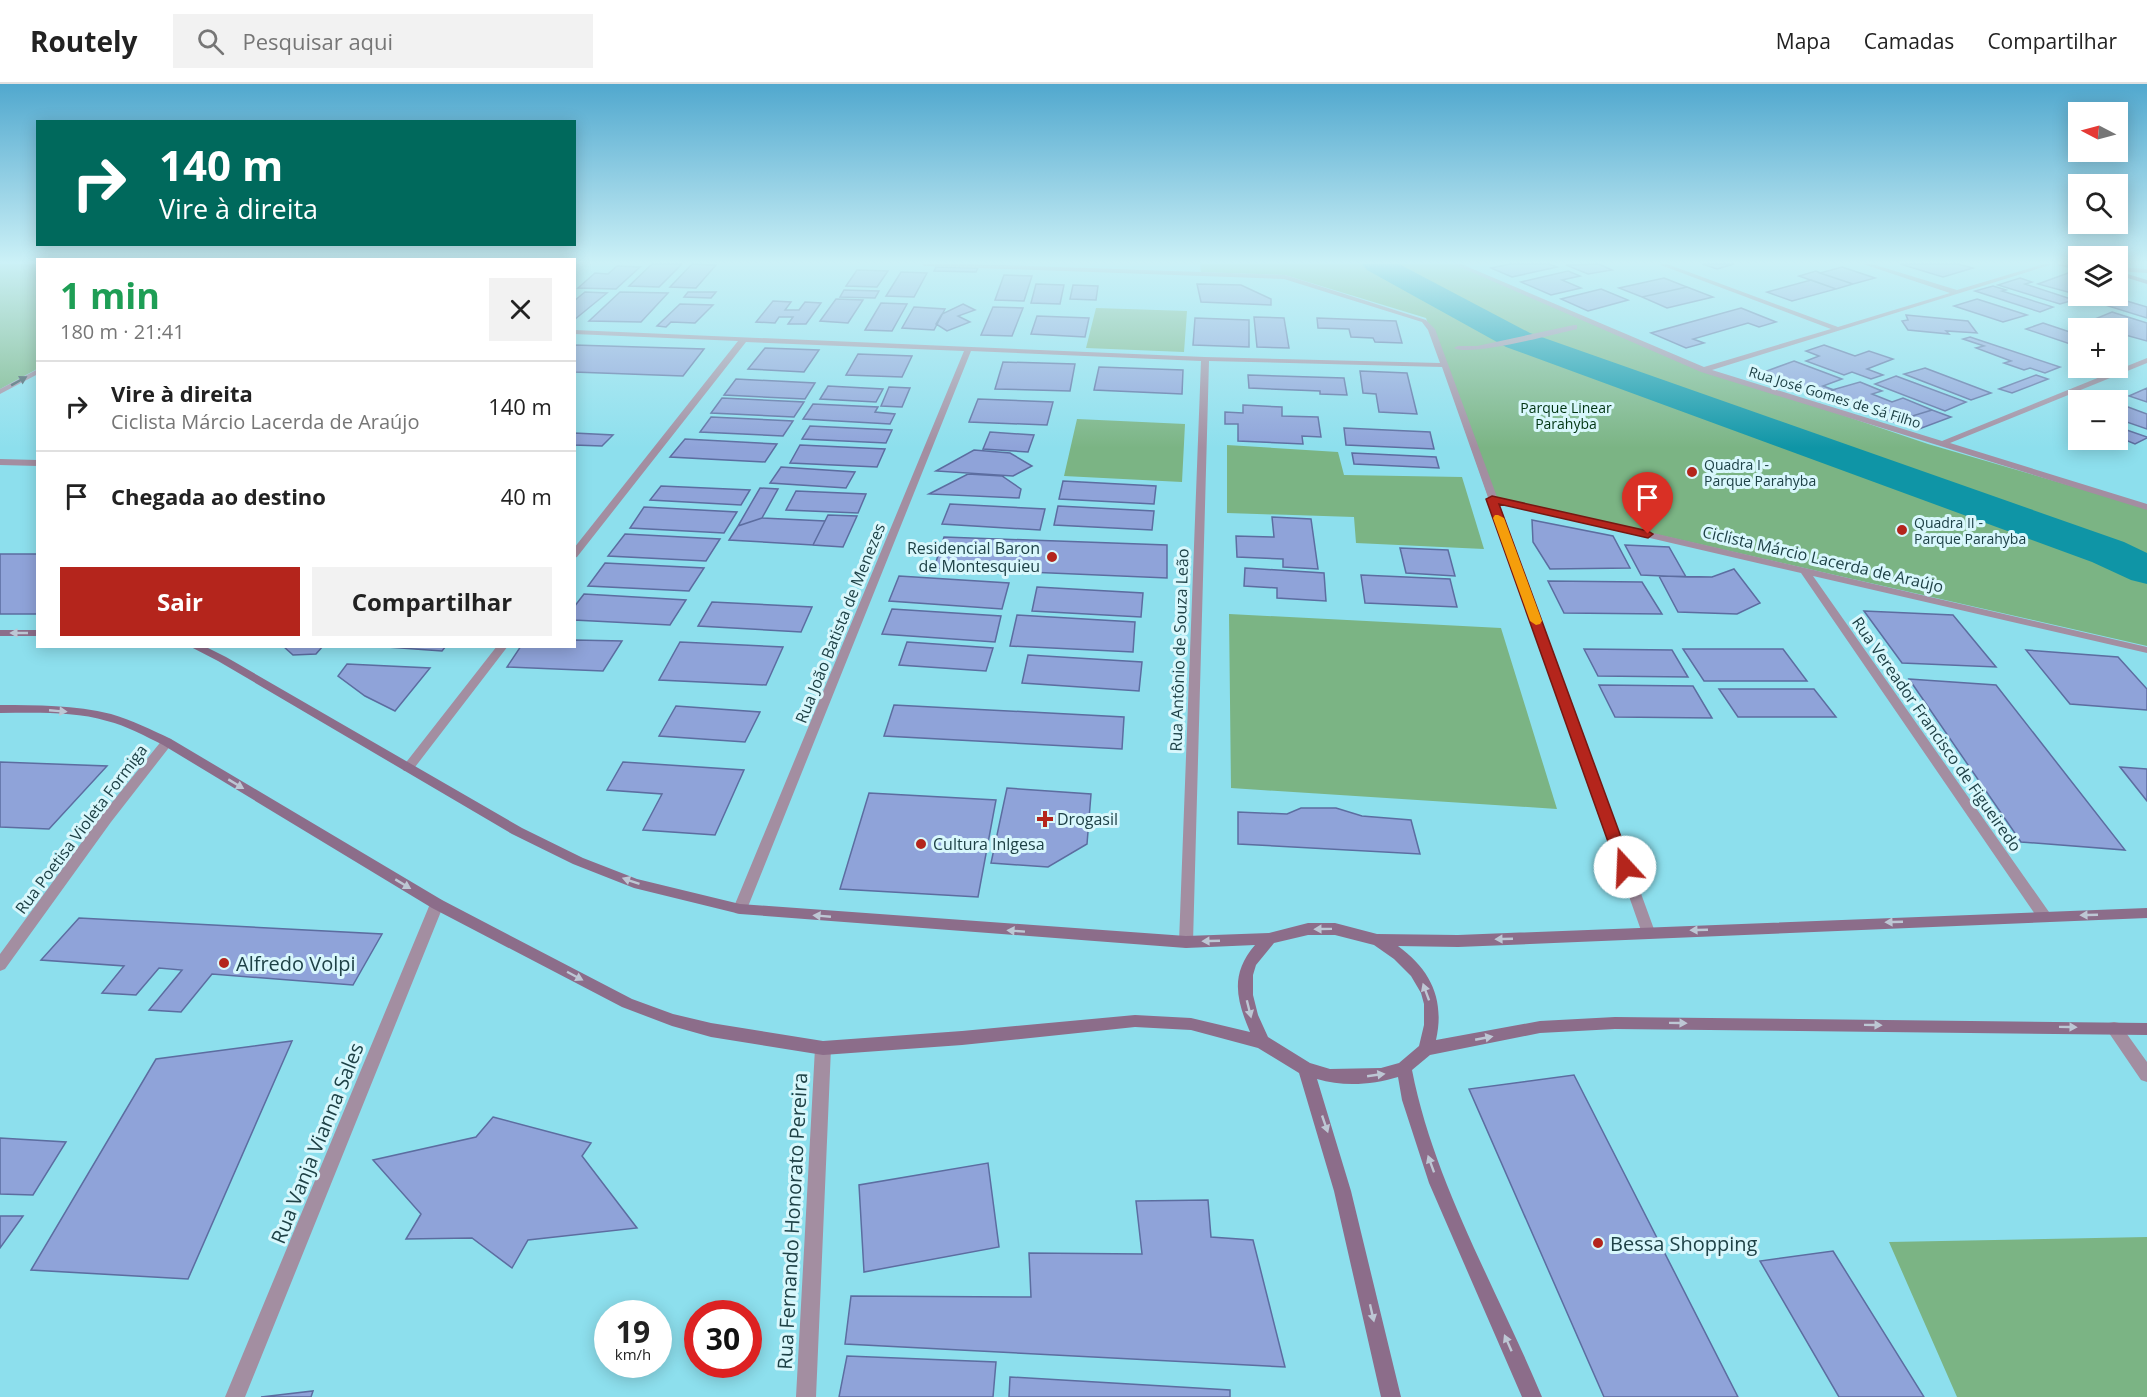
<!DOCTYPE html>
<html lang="pt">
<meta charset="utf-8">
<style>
body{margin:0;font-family:"Open Sans",sans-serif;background:#f2f2f2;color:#222;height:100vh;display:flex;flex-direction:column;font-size:22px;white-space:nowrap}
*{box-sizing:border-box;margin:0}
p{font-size:20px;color:#767676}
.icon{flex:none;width:33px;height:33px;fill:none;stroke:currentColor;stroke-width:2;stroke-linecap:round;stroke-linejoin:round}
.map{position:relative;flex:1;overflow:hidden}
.sheet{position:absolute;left:36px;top:174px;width:540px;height:390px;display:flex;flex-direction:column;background:#fff;border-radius:0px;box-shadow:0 3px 15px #0003}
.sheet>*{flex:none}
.hud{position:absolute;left:36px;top:36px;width:540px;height:126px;border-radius:0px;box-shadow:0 3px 15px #0003;background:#00695c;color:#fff;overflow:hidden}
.needle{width:39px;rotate:276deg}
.tools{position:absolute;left:2068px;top:18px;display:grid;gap:12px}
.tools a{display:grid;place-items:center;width:60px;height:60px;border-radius:0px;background:#fff;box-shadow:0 3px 15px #0003;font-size:30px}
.speed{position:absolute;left:594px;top:1216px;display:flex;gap:12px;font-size:30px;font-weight:700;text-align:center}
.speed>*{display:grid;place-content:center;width:78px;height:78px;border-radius:50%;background:#fff;box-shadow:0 3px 15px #0003;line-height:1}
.speed small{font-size:15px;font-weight:400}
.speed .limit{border:9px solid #d22;background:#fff;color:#111}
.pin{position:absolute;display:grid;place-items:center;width:51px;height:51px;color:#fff;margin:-62px -26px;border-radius:50% 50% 50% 0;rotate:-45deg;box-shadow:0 0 6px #0007}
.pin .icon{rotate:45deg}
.me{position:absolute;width:66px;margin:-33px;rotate:340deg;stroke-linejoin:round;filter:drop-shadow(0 0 4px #0008)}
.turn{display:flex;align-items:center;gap:21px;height:126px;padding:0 24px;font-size:27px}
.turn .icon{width:78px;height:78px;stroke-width:2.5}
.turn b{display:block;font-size:42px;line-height:51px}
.round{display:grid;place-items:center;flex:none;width:63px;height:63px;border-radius:0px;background:#f2f2f2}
.headline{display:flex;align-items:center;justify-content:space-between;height:102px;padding:0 24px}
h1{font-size:36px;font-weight:700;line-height:45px;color:#1e9e55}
.primary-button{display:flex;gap:12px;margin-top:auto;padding:12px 24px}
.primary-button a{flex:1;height:69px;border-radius:0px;background:#b4251c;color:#fff;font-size:24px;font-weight:700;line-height:69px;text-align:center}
.primary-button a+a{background:#f2f2f2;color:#222}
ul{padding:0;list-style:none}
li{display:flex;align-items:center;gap:18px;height:90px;padding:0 24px;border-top:2px solid #e0e0e0}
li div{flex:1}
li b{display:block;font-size:22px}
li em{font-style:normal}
header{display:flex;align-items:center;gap:36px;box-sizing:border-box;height:84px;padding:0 30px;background:#fff;border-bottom:2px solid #e0e0e0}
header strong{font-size:28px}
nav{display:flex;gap:33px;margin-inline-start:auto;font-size:21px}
.search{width:420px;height:54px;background:#f2f2f2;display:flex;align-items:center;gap:15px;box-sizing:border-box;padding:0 21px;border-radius:0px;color:#767676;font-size:22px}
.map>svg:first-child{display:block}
.green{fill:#7bb484}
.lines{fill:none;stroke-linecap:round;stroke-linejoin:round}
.river{fill:#0f95a6;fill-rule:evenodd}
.building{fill:#8fa3d9;stroke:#5c6da0;stroke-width:1.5}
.street{fill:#a38ea1;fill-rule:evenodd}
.secondary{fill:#8c6d8a;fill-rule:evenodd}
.oneway{fill:#3f545d}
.oneway2{fill:#bdc7d4}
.route{fill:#b4251c;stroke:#751812;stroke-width:1.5}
.slow{fill:#f59e0b}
.poi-dot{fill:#b4251c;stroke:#d8f7fc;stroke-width:2}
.labels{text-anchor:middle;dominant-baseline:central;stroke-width:6;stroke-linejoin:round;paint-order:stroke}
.far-street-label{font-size:14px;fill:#1e4146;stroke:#d8f7fc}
.far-park-label{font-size:14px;fill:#003411;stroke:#d8f7fc}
.far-poi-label{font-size:14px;fill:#1e4146;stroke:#d8f7fc;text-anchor:start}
.poi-label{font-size:16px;fill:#1e4146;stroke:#d8f7fc;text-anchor:start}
.street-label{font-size:16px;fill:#1e4146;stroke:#d8f7fc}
.near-poi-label{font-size:20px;fill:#1e4146;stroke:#d8f7fc;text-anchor:start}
.near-street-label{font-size:20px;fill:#1e4146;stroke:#d8f7fc}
</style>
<header>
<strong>Routely</strong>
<div class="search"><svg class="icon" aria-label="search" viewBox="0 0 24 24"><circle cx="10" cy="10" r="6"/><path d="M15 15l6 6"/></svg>Pesquisar aqui</div>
<nav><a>Mapa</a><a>Camadas</a><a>Compartilhar</a></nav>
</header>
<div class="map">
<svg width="2147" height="1313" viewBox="0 0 2147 1313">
<rect width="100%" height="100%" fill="#8ddfed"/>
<!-- green -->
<path class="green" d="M0,180H37V285L0,305Z
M1200,180H1460L1700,283L1928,360L2147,424V562L1488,412L1426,234L1285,191L1201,188Z
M1096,224L1187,227L1184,268L1086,264Z
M1077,335L1185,340L1182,398L1064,392Z
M1227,361L1338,368L1344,391L1462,393L1484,465L1356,459L1354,433L1227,429Z
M1229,530L1501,544L1557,725L1231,704Z
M2147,1153V1313H1957L1889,1158Z"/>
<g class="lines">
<!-- river -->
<path class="river" d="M1362,180H1399L1530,249L2124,458L2147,469V500L2131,496L2092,478L1506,263L1367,186Z"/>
</g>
<!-- building -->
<path class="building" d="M652,180H682L659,203L629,202Z
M692,180L716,181L696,204L670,203Z
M1510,180H1549L1557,183L1512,193L1491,184Z
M1599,180L1612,186L1588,190L1566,181Z
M1702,180H1734L1717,185Z
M1900,180H1958L1973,184L1943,193Z
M617,182L640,183L616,205L578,204L595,189L608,190Z
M936,183L978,184L976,188L934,187Z
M1842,183L1875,194L1853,200L1820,189Z
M857,186L888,187L877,203L846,202Z
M1568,187L1580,192L1562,196L1581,204L1551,211L1521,198Z
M1816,187L1820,189L1853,200L1836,205L1799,192Z
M901,188L927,189L914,213L886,212Z
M2068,189L2079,192V211L2038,200Z
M1004,191L1032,192L1024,217L995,216Z
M1664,194L1687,203L1642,213L1619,204Z
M2020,194L2032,198L2025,200L2074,216L2060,220L1998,201Z
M1811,196L1836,205L1792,217L1767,208Z
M1036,200L1064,201L1060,220L1031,219Z
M1197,200L1241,201L1271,215V221L1201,218Z
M1073,201L1098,202L1096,216L1070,215Z
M1993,202L2006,206L2002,207L2053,223L2040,228L1975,207Z
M1687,203L1713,213L1667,224L1642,213Z
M1601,205L1628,216L1588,227L1561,215Z
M844,206L879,207L875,214L840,213Z
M585,208L607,209L574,236V217Z
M620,208L668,209L641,238L589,237Z
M688,208H716L711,214L684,213Z
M836,215L863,216L848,239L820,237Z
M1977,215L2027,231L2003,238L1954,222Z
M2120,215L2147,223V234L2105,221Z
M773,217L791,218L785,226H799L805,218L821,219L806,240H788L793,233H779L775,239L756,238Z
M881,219L907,220L892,247L865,246Z
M680,220L713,221L695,239L671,238L666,243L657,242Z
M963,220L975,226L958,232L970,238L947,247L936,240L942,230Z
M914,223L945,225L934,246L902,244Z
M993,223L1023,224L1012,252L981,251Z
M1741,224L1776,238L1759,243L1748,239L1693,255L1704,259L1686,264L1651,249Z
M2112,228L2147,239V257L2118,249V244H2104L2085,239Z
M1906,231L1968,237L1977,249L1946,247L1949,250L1908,246L1902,237L1908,236Z
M1037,232L1089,234L1085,253L1031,250Z
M1254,233L1284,234L1289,264L1257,263Z
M1195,234L1249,236V263L1193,261Z
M1317,234L1396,237L1402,259L1375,258L1373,254L1351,253L1349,245L1318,244Z
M2043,239L2079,251V263L2026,245Z
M1970,253L2060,283L2045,289L2030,284L2024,286L2004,279L2011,277L1976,264L1984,262L1963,255Z
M574,261L704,265L683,292L574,288Z
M1824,261L1855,272L1869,267L1893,275L1867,285L1883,291L1871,295L1852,288L1844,291L1806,277L1819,272L1806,267Z
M765,264L819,266L804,288L748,285Z
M858,270L912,272L902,293L846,291Z
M1794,277L1842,295L1823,302L1834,306L1820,310L1764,288Z
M1003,278L1075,280L1070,307L995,305Z
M1099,283L1183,286L1182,310L1094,306Z
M1925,284L1991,309L1971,316L1904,290Z
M1360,287L1407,289L1417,330L1379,328L1376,310L1363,309Z
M1248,291L1344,294L1347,311L1320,310V307L1249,304Z
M2036,291L2048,295L2012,309L1999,305Z
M1896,292L1966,318L1945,327L1875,300Z
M736,295L815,299L805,315L724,311Z
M1860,298L1882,307L1872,310L1892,318L1903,314L1932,326L1906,334L1825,308Z
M828,302L883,305L876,318L820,315Z
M889,303L910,304L902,323L881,322Z
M2147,304V318L2129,312Z
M722,314L804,318L794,333L711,329Z
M978,315L1053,318L1047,341L969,338Z
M813,320L878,323L875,328L895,330L890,340L803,335Z
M1243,321L1282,323V332L1318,333L1321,353L1302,352L1303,360L1238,357V340H1225V328L1243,329Z
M2128,323L2147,330V345L2118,335V325L2122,326Z
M1932,326L1951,333L1919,345L1886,336L1898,331L1906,334Z
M711,333L793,337L783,352L700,348Z
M810,342L892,346L886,359L802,355Z
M2118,343L2147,353V354L2135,360L2118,353Z
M1344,344L1430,348L1434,365L1346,361Z
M990,348L1034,351L1028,368L983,365Z
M574,349L613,351L602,362L574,361Z
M685,355L777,360L765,378L670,373Z
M800,361L885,365L877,383L790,379Z
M974,366L1010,369L1032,382L1013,392L936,387Z
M1352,369L1436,373L1439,384L1354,380Z
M781,383L855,388L846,404L770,399Z
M968,390L1002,392L1021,405L1019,414L929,410Z
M1063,397L1156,402L1154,420L1059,415Z
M661,402L750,406L741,421L650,416Z
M760,404L778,405L762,434L738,442Z
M796,407L866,410L858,429L786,426Z
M950,420L1045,425L1040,446L942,440Z
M1058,422L1154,427L1152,446L1054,441Z
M644,423L737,428L724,449L630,444Z
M828,431L857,432L843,463L813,461Z
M1272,433L1311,435L1318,485L1283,483V475L1237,473L1236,452L1274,453Z
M762,434L825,437L813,461L729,456L738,442Z
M1532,436L1613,452L1630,484L1550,485L1533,458Z
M625,450L720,455L706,477L608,472Z
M944,453L1167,461V494L934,484Z
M1625,461L1669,463L1686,493L1641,491Z
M1400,464L1448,466L1455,492L1406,489Z
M0,470H38V530H0Z
M605,479L704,484L689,507L588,502Z
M1245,484L1324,489L1326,517L1277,514V504L1244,502Z
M1734,485L1760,519L1737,530L1678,528L1659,492L1712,493Z
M1361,491L1450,495L1457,523L1365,519Z
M899,492L1009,499L1002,525L889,517Z
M1548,497L1642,498L1662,530L1564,529Z
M1037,503L1143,509L1141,533L1032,527Z
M584,510L686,516L670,541L574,536V523Z
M712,518L812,523L801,548L698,542Z
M892,525L1001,532L995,558L882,550Z
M1864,527L1953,531L1996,583L1902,579Z
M1017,531L1135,538L1133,568L1010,562Z
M574,556L622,557L603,587L507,583L521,562H574Z
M680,558L783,563L766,601L659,596Z
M907,558L993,564L986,587L899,581Z
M283,562H323L316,570L293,571Z
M373,562H446L442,567Z
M1584,565L1672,566L1688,593L1598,592Z
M1683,565H1783L1807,597H1704Z
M2026,566L2118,573L2147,605V626L2070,620Z
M1028,571L1142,578L1139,607L1022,599Z
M347,580L430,584L395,627L365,612L338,592Z
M1909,595L1996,601L2125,766L2021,758Z
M1599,601L1693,602L1712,634L1615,633Z
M1719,605H1814L1836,633H1738Z
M894,621L1124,633L1122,665L884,652Z
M676,622L760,628L745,658L659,652Z
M0,678L107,682L49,745L0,743Z
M623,678L744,686L715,751L643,746L662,710L607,706Z
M2120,683L2147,685V717Z
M1007,704L1091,710L1087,760L1048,783L991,779Z
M869,709L996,716L978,813L840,805Z
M1301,724H1336L1362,732L1411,736L1420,770L1238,760V728L1287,730Z
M79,834L382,850L353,901L212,890L181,928L149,926L182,886L159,884L136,911L102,909L124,882L41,876Z
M292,957L188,1195L31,1186L156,975Z
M1574,991L1738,1313H1604L1469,1005Z
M493,1033L591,1059L582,1072L637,1144L528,1156L512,1184L472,1154L406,1155L421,1130L373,1076L476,1053Z
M0,1054L66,1058L33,1111L0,1110Z
M988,1079L999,1163L864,1188L859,1101Z
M1208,1116L1211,1153L1253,1156L1285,1283L845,1260L851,1212L1031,1213L1029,1169L1142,1170L1136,1117Z
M0,1132H23L0,1164Z
M1833,1167L1924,1313H1839L1760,1177Z
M847,1272L996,1278L993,1313H839Z
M1010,1293L1230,1306V1313H1009Z
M313,1307L311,1313H261Z"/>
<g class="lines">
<!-- street -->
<path class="street" d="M574,180H580L574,184Z
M921,180H974L1285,191L1426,236L1435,245L1497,413L2147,563V569L1813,492L2049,828L2051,832L2049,836L2044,837L2039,836L1801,489L1499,419L1655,848L1653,852L1648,854L1643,852L1442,283L1209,277L1193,858L1191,862L1186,864L1181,862L1179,858L1201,277L971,267L747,825L745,829L740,830L735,829L733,825L964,267L746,258L577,473L574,474V464L738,257L574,250V246L1205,273L1440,279L1428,246L1422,238L1284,195L924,182Z
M1453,180H1461L1704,283L1831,245L1658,180H1667L1838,243L1950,209L1863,180H1872L1957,206L2044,180H2053L1712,286L1942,357L2147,274V279L1950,359L2147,420V426L1701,288Z
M2118,183L2147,185V189L2118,187Z
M1574,241H1577V245C1555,250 1470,273 1454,264L1458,262H1477Z
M38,285V290L0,310V305Z
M0,375L38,376V382L0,381Z
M497,562H508L412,687H404L402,684L404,681Z
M167,654L171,655L173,658L171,661L111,738L5,885L0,887V870L101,732L163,655Z
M437,815L442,816L444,820L245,1313H225L430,820L432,816Z
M2114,938L2119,939L2147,978V998L2141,996L2109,949L2106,944L2109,939Z
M823,957L829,959L831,964L816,1313H796L815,964L817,959Z"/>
<!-- secondary -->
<path class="secondary" d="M2057,180L2079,183V187L2058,181Z
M2118,187L2147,196V200L2118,191Z
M0,546H38V552H0Z
M189,562H204L226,573L522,744L583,774L637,795L740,820L1186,852L1269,849L1308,839H1335L1377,850L1458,851L2147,824V834L1458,863L1398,862C1431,886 1445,916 1436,956L1540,937L1615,933L2147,939V951L1615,945L1540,949L1430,971L1412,986C1434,1099 1498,1207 1542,1313H1522L1429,1099L1402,1016L1398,993C1372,1001 1343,1003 1317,995L1351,1107L1401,1313H1381L1334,1107L1299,989L1258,964L1191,946L1135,943L962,961L823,971L711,953L672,942L622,923L432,824L163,661C145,652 127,642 107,637C73,627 35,629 0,629V621C37,621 75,621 111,630C132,636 152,646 171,655L442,816L632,915L673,930L711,939L823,957L962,947L1135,931L1191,934L1250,948C1236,915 1230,890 1255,861L1186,864L740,830L634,804L573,780L512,750L218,577ZM1308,851H1335L1374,861L1394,875L1411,892L1421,909L1424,920V941L1419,962L1399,979L1381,984L1330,985L1310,979L1268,953L1258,931L1253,911V891L1256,881L1274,859Z"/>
</g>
<!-- one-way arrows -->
<defs><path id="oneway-solid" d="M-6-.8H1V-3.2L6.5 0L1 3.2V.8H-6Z" transform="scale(1.5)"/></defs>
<use class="oneway" href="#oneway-solid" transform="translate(19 297) rotate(-29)"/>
<g class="oneway2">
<use href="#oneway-solid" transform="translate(19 549) rotate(180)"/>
<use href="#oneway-solid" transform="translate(58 627) rotate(5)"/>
<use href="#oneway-solid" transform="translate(236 700) rotate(31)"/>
<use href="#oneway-solid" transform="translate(631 797) rotate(-161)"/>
<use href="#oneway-solid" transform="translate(403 800) rotate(31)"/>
<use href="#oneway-solid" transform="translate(2089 831) rotate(178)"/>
<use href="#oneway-solid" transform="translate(822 832) rotate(-175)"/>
<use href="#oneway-solid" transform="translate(1894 838) rotate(178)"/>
<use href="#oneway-solid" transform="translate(1323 845) rotate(179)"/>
<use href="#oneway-solid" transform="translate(1699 846) rotate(178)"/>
<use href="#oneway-solid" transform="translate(1016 847) rotate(-176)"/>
<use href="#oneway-solid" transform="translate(1504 855) rotate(178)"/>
<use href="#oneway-solid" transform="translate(1211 857) rotate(178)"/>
<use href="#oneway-solid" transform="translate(575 892) rotate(28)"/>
<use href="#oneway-solid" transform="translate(1426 908) rotate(-110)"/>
<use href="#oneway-solid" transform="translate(1249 925) rotate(76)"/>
<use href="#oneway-solid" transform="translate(1678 939) rotate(1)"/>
<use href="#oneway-solid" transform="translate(1873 941) rotate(1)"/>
<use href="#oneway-solid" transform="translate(2068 943) rotate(1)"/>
<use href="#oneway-solid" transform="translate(1484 954) rotate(-11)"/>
<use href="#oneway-solid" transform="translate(1376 991) rotate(-8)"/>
<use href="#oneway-solid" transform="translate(1325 1040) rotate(71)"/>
<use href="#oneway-solid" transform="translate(1431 1080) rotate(-110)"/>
<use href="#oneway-solid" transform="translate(1372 1229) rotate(77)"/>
<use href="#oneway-solid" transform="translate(1508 1259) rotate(-114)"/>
</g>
<!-- sky -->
<linearGradient id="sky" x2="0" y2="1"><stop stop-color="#51a8ce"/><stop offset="0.49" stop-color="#ccf1f7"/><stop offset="1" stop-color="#ccf1f7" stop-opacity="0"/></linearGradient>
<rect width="2147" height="364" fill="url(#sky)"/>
<!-- route -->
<path class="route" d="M1492,412L1648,447L1653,450L1648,454L1499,420L1632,783L1630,787H1619L1617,783L1486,415Z"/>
<!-- slow -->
<path class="slow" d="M1495,431H1498L1504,434L1542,537L1540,540L1536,541L1530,537L1493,434Z"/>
<!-- markers -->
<g class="poi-dot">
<circle cx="1692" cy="388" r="6"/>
<circle cx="1902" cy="446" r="6"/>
<circle cx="1052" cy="473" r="6"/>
<path d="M1042 726h6v6h6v6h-6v6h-6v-6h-6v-6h6z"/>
<circle cx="921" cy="760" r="6"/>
<circle cx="224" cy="879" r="6"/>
<circle cx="1598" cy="1159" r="6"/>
</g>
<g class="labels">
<!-- far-street labels -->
<g class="far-street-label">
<text transform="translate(1835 313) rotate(17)">Rua José Gomes de Sá Filho</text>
</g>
<!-- far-park labels -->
<g class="far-park-label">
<text x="1566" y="323">Parque Linear<tspan x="1566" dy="16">Parahyba</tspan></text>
</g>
<!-- far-poi labels -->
<g class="far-poi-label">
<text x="1704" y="380">Quadra I -<tspan x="1704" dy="16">Parque Parahyba</tspan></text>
<text x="1914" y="438">Quadra II -<tspan x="1914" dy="16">Parque Parahyba</tspan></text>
</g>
<!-- poi labels -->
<g class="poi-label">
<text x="1040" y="464" text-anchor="end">Residencial Baron<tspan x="1040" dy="18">de Montesquieu</tspan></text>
<text x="1057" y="735">Drogasil</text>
<text x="933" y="760">Cultura Inlgesa</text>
</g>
<!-- street labels -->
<g class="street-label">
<text transform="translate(1823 475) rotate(13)">Ciclista Márcio Lacerda de Araújo</text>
<text transform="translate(840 539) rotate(-68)">Rua João Batista de Menezes</text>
<text transform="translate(1179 566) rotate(-88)">Rua Antônio de Souza Leão</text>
<text transform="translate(1937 650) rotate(55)">Rua Vereador Francisco de Figueiredo</text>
<text transform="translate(81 745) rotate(-53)">Rua Poetisa Violeta Formiga</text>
</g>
<!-- near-poi labels -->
<g class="near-poi-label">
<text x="236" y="879">Alfredo Volpi</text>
<text x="1610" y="1159">Bessa Shopping</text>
</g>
<!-- near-street labels -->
<g class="near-street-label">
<text transform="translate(317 1059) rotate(-68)">Rua Vanja Vianna Sales</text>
<text transform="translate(792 1137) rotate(-87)">Rua Fernando Honorato Pereira</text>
</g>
</g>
</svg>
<div class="tools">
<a><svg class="needle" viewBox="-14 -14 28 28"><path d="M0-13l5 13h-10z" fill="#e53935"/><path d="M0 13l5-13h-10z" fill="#767676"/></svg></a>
<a><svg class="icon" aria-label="search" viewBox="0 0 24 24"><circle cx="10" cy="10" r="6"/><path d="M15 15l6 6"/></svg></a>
<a><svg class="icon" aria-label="layers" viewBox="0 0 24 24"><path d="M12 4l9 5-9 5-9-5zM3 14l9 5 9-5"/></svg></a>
<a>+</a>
<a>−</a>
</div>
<div class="speed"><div>19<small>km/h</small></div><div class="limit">30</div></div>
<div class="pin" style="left:1648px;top:450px;background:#d93025"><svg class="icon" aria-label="arrive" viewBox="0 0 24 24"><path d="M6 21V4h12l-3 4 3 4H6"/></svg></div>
<svg class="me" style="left:1625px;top:783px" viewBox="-20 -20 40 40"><circle r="19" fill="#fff"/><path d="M0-13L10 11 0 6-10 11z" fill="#b4251c"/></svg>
<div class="hud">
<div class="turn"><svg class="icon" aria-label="right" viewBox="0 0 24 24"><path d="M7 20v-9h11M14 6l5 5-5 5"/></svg><div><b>140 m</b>Vire à direita</div></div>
</div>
<section class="sheet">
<div class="headline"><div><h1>1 min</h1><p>180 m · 21:41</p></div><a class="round"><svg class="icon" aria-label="close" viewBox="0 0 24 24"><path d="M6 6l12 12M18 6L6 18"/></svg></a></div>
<ul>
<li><svg class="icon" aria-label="right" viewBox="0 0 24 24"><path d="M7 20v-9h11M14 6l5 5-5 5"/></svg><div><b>Vire à direita</b><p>Ciclista Márcio Lacerda de Araújo</p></div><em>140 m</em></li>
<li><svg class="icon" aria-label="arrive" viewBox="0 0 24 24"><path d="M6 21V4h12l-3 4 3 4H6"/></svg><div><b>Chegada ao destino</b></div><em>40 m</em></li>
</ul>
<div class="primary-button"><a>Sair</a><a>Compartilhar</a></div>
</section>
</div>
